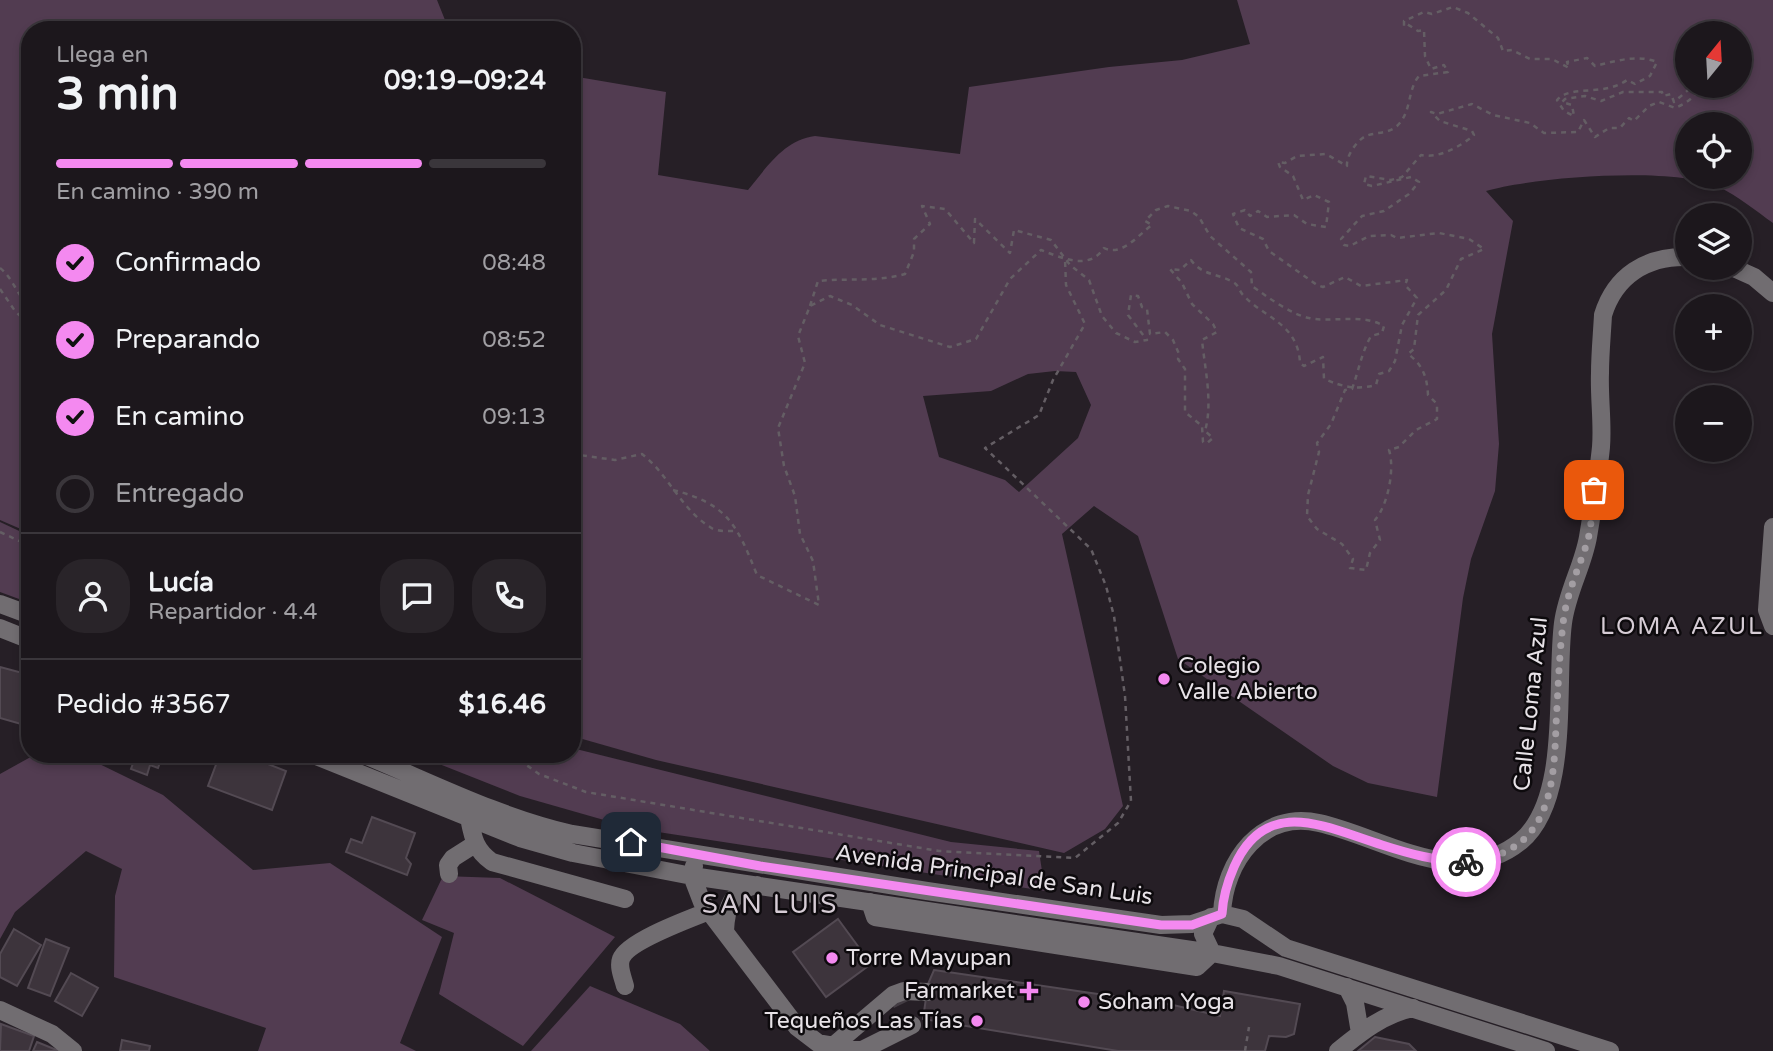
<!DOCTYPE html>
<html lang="es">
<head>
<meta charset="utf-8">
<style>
	body { margin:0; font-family:"Varela Round",sans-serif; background:#292429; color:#f1f3f6; height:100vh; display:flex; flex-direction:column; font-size:26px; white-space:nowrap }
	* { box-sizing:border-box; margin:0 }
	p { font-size:23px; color:#a09fa3 }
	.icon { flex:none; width:38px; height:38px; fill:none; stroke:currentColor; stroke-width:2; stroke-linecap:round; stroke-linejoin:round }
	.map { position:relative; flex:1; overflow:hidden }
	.panel { position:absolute; left:21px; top:21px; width:560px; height:742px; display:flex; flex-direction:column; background:#1c171c; border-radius:28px; box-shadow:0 4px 10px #0003,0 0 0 2px #3a363b }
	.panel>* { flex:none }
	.needle { width:46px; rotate:18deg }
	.tools { position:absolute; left:1675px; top:21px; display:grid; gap:14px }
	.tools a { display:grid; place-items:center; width:77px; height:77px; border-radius:50%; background:#1c171c; box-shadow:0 4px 10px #0003,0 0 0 2px #3a363b; font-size:35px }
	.pin { position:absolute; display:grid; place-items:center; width:60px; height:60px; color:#fff; margin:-30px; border-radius:14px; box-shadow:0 4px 10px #0006 }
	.courier { position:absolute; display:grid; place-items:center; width:70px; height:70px; margin:-35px; border:5px solid #f489f0; border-radius:50%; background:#fff; color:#222; box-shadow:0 2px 9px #0007 }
	.overview em { font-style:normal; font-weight:800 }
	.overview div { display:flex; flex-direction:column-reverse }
	.overview { display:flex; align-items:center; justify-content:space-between; height:119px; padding:0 35px }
	h1 { font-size:46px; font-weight:800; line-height:52px }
	.bar { display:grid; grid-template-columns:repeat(4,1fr); gap:10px 7px; align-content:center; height:84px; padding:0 35px }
	.bar i { height:9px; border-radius:5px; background:#3a363b }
	.bar .on { background:#f489f0 }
	.bar p { grid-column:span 4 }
	.line { display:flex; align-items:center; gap:18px; padding:0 35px; border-top:2px solid #3a363b }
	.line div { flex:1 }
	.round { display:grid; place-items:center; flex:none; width:74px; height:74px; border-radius:28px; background:#292429 }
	ol { padding:0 35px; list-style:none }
	li { display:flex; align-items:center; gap:21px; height:77px }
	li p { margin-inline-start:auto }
	li .icon { padding:7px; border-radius:50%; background:#f489f0; color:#111; stroke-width:4 }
	li:last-child { color:#a09fa3 }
	li i { width:38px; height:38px; border:4px solid #3a363b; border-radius:50% }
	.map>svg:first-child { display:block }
</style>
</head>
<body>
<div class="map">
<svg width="1773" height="1051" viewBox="0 0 1773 1051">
	<rect width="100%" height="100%" fill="#261f26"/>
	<path fill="#523c51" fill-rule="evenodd" d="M0,0H437L449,30H30V533L0,520Z
		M1237,0H1773V223C1756,211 1738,196 1719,187C1676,166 1533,177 1486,191L1513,221L1492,334L1499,444L1495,491L1471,559L1463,598L1437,797L1368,783L1333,766L1178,659L1138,536L1094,506L1062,534L1123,806L1105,829L1064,853L656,760L572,736V76L666,92L658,175L748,190C767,167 784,140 815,136L960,154L969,87L1109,67L1182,60L1250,44ZM1687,33H1740V86H1687ZM1687,124H1740V177H1687ZM1055,371L1076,372L1091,405L1078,438L1019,492L1005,480L939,457L923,396L991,391L1028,374Z
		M0,522L30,536V603L0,592Z
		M572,748L951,842L1039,851L1045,891L632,828L520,796L414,754H572Z
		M36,754H79L163,795L253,870L330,863L442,937L400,1043L416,1051H258L266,1028L114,977L115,896L122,869L86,851L15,912L0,939V774Z
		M443,876L500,878L615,937L523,1046L439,994L454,933L422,920Z
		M590,986L680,1024L710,1051H531Z"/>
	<path fill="#3d343c" stroke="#534a53" stroke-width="2" d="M0,667L30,675L28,726L0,718Z
		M125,754H163L158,768L150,765L147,775L131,769L135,758Z
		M220,754H242L286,771L272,810L208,786Z
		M372,817L415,833L406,858L411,864L407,875L346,852L351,839L362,843Z
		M838,919L871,964L826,997L793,952Z
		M14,929L41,945L17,986L0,977V954Z
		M46,939L69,948L50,996L28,988Z
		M934,970L1173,1005L1220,1016L1224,991L1300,1004L1294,1034L1286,1037L1269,1036L1265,1051H1118L923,1019L928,984Z
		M71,973L98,988L82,1016L55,1001Z
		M1,1024L34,1036L29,1051H0Z
		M1375,1037L1409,1044L1416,1051H1358Z
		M122,1040L150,1046L149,1051H120Z
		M37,1042L59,1051H33Z"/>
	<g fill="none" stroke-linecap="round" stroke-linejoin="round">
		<path stroke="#433c43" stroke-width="18" stroke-dasharray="18 9" stroke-linecap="butt" d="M894,988L905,1010"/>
		<path stroke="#645e64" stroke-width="2.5" stroke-dasharray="5 5" stroke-linecap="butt" d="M0,268C14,279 16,295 30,306
			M0,289L15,311L30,325
			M810,306L818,281C848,278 877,282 905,274L914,252V239L930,224L922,206L945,209L974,243L975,219L1010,253L1014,230L1051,240L1070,265L1089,280L1102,316L1116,333L1135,342L1147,340L1128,315L1131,295L1138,296L1142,307L1147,309L1150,334L1165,332L1173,340L1179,354L1178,359L1185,369V412L1202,426L1203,442L1207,443L1213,438L1205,431C1213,403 1205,370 1202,340L1217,332L1213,324L1192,304L1182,283L1170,269L1180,270L1191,260C1201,275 1219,274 1233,282C1239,285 1239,291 1243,295C1264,318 1298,323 1300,363L1304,366L1323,357L1324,379C1344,387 1355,390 1376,385L1379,374L1389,371L1395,361L1402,325L1417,298L1405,285L1407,280L1361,286L1345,277L1323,287L1317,285L1269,251L1263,239L1239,228L1233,214L1245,210L1250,216L1258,211L1267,217L1294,215L1307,224L1326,227L1329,202L1314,195L1303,200L1293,176L1280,167L1278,162L1285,163L1297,156L1326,154L1347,166C1346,156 1357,140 1366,136C1375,132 1388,134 1397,126C1412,112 1407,90 1419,76L1448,72L1444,65L1431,69L1425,56L1424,30L1418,31L1407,24L1404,26V21L1424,12L1432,14L1453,7L1468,13L1498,38L1503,51L1512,50L1530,59H1552L1569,68L1567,62L1587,58L1595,66C1616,61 1637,54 1657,62L1650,76L1635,84L1627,80C1603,97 1572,84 1557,100L1564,111L1574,116L1572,105L1562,102L1565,99L1585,96L1601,101L1623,92H1662L1663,96L1671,94L1674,102L1693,86
			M572,454L615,460L642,454C668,474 681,509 710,527C716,532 729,531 737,531
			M673,490C728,504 737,525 757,575L819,605L813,561L800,534L795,496L784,466L778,428L805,363L798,336L810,306L830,296L852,305L880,325L918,337L950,347L976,339L1010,279L1041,250C1062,258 1089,271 1104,248C1122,257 1138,235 1152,225L1145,221L1156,210L1168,206L1191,211L1199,217L1210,236L1251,272L1252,286C1266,296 1292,315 1309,318C1333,323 1362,313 1384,326L1382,333L1371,336C1361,354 1359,370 1352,389L1345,390L1331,424L1317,443L1319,452L1308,495L1307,516L1317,529L1342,544L1353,559L1350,568L1366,570L1370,553L1380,540L1375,520C1388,505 1395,469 1389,450L1399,447L1416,430L1437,419V404L1428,395C1427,377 1423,365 1408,354L1414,349L1418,315L1446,290L1461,259L1484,249L1469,239L1439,233L1397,238L1391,235L1369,236L1350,246L1344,245L1341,239L1362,216L1384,211L1409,194L1419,182L1411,177L1372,186L1364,184L1366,176L1391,180L1402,177L1421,155C1439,159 1461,146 1474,135L1472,131L1440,121L1431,112L1437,114L1472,104L1493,115L1530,123L1544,133L1578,132L1584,120L1595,137L1609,128H1620L1629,118L1634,121L1649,106L1659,102L1675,108C1687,103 1695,97 1701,86
			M0,532L30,546
			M511,754L539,774L586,792L939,851L1075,858L1118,823L1131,801L1125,696L1114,616L1106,586L1091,549L985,448L1039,415L1053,380L1085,324L1066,285L1065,259
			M929,1016L930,1008
			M1245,1051L1249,1027"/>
		<path stroke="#716d71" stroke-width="18" d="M1734,268L1754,277L1773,293
			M1773,527L1767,610L1773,626
			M0,604L30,615
			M0,628L30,640
			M311,754L520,838L573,853L692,876L1212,953L1279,966L1546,1051
			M362,754C432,783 498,817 572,834L927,891L1161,925L1192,924L1222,914L1243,919L1286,948L1610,1051
			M469,818C473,838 475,850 492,862L625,899
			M694,866L692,876L702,902L797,1027L818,1043L865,1051
			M449,874L448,865L453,858L475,844
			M870,902L875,917L1197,967L1212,953L1203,934L1211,917
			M1222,914C1224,861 1262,810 1319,823C1383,837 1459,892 1521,841C1571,799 1555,684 1563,623C1567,592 1583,566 1588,537C1593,507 1598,477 1601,447C1603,423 1599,398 1600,373C1600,354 1602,334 1603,315C1615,276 1646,256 1687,257
			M725,931C726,907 732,890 757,885
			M625,986C623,978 618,967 621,959C627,941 692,918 709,911
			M1347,987L1355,1003L1360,1033
			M0,1010L52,1034L73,1051
			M833,1046L893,995L904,991L927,992
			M862,1050L912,1025
			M1338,1051C1361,1032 1384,1014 1413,1008"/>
	</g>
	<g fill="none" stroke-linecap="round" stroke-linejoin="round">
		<path stroke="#a39ea3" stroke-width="7" stroke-dasharray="0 12.6" d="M1466,862C1548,854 1554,792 1556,725C1558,691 1559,657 1563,624C1566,595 1578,570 1587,543C1592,526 1592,507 1594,490"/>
		<path stroke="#f489f0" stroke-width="9" d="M631,842L760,866L1161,925H1192L1222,914C1223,896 1227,883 1234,867C1266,794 1327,828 1382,845C1410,854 1436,861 1466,862"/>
	</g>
	<g fill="#f489f0" stroke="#0d0a0d" stroke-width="2.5">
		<circle cx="1164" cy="679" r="7"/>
		<circle cx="832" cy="958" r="7"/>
		<path d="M1025.5 980.5h7v7h7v7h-7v7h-7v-7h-7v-7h7z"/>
		<circle cx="1084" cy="1002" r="7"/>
		<circle cx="977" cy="1021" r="7"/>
	</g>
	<g text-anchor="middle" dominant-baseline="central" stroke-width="5" stroke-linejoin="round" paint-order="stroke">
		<g font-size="23" fill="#e7e2e7" stroke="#0d0a0d" text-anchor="start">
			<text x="1178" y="666">Colegio<tspan x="1178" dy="26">Valle Abierto</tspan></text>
			<text x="846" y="958">Torre Mayupan</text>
			<text x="1015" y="991" text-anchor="end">Farmarket</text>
			<text x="1098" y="1002">Soham Yoga</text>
			<text x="963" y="1021" text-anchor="end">Tequeños Las Tías</text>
		</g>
		<g font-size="23" fill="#e7e2e7" stroke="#0d0a0d">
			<text transform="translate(1531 704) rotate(-84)">Calle Loma Azul</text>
			<text transform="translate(994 875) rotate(8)">Avenida Principal de San Luis</text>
		</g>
		<g font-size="24" letter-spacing="2" fill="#d6ccd5" stroke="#0d0a0d">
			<text x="1682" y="626">LOMA AZUL</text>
		</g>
		<g font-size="26" letter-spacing="2" fill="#d6ccd5" stroke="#0d0a0d">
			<text x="770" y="904">SAN LUIS</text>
		</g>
	</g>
</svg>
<div class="tools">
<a><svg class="needle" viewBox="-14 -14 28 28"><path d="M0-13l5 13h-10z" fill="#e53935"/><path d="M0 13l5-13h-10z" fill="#a09fa3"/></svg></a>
<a><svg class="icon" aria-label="locate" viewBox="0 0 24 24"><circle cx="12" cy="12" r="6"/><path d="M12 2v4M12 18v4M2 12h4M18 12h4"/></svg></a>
<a><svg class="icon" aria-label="layers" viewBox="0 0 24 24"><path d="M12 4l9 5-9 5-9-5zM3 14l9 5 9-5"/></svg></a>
<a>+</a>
<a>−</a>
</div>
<div class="pin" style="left:1594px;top:490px;background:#ea580c"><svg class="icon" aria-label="bag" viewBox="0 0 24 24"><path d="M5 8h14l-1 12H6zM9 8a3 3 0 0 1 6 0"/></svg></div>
<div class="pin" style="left:631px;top:842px;background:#1f2937"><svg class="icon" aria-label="home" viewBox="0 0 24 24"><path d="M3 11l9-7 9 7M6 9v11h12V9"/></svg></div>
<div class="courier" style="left:1466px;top:862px"><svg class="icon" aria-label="bike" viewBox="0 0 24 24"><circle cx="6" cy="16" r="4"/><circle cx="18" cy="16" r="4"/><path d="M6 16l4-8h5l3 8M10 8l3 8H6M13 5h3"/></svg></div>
<section class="panel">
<div class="overview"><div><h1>3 min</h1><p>Llega en</p></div><em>09:19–09:24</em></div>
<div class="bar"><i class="on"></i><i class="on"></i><i class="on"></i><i></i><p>En camino · 390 m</p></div>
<ol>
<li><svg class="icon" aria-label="check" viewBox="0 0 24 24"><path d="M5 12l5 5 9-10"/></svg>Confirmado<p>08:48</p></li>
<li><svg class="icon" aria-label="check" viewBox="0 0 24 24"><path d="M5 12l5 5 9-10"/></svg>Preparando<p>08:52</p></li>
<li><svg class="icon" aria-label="check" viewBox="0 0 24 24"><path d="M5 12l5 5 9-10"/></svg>En camino<p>09:13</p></li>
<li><i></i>Entregado</li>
</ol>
<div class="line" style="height:126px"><a class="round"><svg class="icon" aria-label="person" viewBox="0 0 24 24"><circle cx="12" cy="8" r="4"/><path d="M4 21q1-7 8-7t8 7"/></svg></a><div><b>Lucía</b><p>Repartidor · 4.4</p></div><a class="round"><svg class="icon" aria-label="chat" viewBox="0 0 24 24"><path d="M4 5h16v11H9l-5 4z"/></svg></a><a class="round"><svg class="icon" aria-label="phone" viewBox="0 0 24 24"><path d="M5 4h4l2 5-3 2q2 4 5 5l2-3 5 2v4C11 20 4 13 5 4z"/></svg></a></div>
<div class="line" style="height:91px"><div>Pedido #3567</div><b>$16.46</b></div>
</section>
</div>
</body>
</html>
